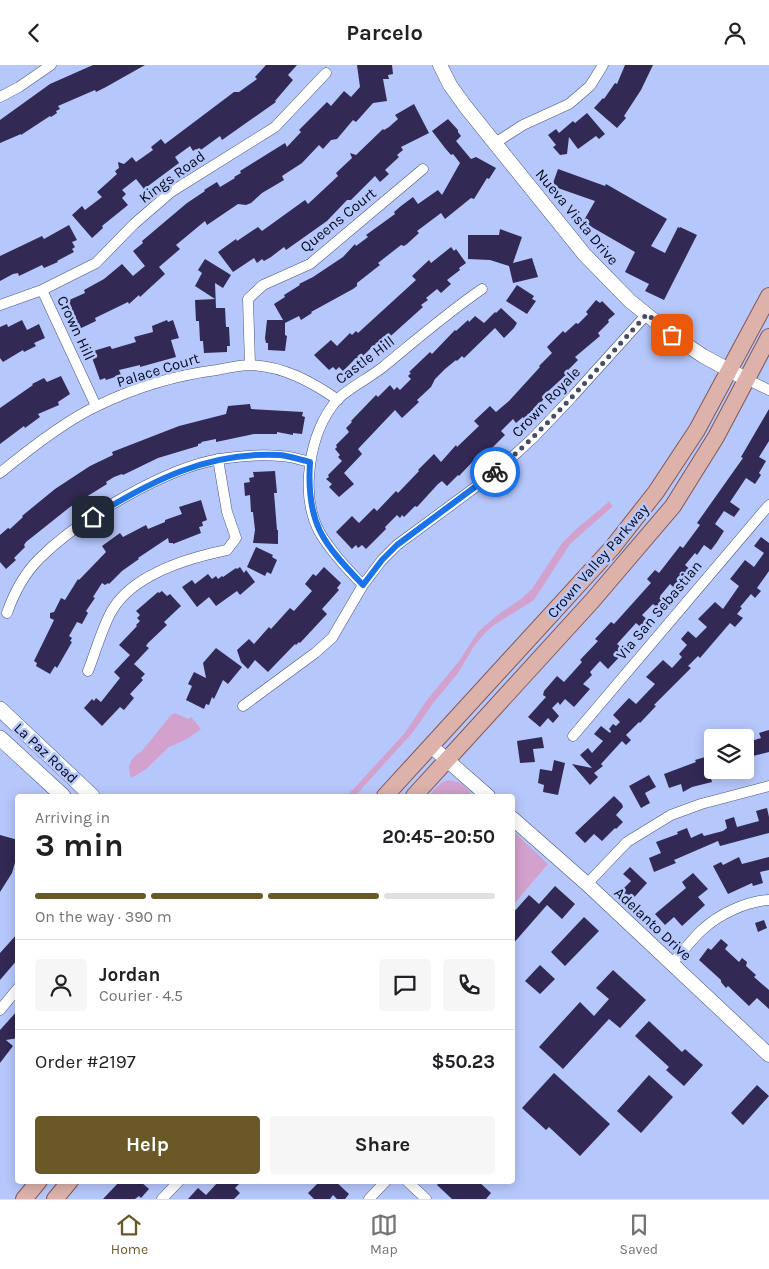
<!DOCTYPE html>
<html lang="en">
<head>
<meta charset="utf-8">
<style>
	body { margin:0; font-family:Karla,sans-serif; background:#f6f6f6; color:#202124; height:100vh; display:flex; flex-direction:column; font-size:19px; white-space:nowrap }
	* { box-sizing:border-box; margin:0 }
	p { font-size:16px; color:#757577 }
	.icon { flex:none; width:28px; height:28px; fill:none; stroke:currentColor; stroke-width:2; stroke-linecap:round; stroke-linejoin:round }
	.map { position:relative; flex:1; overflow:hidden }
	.panel { position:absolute; left:15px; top:729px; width:500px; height:390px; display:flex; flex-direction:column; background:#fff; border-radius:5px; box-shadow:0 2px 12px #0003 }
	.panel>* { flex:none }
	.tools { position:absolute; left:704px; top:664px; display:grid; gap:10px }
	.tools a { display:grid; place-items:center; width:50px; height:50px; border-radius:5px; background:#fff; box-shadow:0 2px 12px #0003; font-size:25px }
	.pin { position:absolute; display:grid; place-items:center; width:42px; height:42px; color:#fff; margin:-21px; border-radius:10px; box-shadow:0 2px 8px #0006 }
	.courier { position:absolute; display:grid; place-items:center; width:50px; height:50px; margin:-25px; border:4px solid #1a73e8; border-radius:50%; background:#fff; color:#222; box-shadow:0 1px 6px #0007 }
	.headline em { font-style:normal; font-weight:700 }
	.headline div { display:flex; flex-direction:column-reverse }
	.headline { display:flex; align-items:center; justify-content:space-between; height:85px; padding:0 20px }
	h1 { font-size:32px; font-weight:700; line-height:38px }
	.bar { display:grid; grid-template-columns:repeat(4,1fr); gap:8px 5px; align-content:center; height:60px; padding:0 20px }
	.bar i { height:6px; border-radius:4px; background:#e0e0e0 }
	.bar .selected { background:#6a5826 }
	.bar p { grid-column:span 4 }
	.line { display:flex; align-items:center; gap:12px; padding:0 20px; border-top:1px solid #e0e0e0 }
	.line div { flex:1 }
	.round { display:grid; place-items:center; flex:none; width:52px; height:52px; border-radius:5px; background:#f6f6f6 }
	.button { display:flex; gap:10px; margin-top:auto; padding:10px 20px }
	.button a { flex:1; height:58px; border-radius:5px; background:#6a5826; color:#fff; font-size:20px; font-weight:700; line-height:58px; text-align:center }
	.button a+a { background:#f6f6f6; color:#202124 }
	header { display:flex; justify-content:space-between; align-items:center; height:65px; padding:0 20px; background:#fff; font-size:22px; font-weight:700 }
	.dock { display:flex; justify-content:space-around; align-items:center; height:70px; border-top:1px solid #e0e0e0; background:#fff; font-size:14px; color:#757577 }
	.dock a { display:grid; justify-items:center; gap:2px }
	.dock .selected { color:#6a5826 }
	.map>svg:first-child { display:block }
</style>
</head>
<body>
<header><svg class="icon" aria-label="back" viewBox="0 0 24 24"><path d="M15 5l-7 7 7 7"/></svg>Parcelo<svg class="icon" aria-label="person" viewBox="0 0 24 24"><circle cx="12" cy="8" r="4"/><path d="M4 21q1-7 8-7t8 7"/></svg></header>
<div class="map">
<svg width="769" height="1134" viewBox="0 0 769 1134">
	<rect width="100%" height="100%" fill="#b6c7fb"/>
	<path fill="#d3a1cd" d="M610,436L611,440L613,441L570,479L534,535L494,560L485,568L474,581L458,608L434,637L413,667L355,731H347L404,669L427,635L459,596L478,567L496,551L521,534L532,524L562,478L575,465Z
		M175,648L188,654L191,652L201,664L187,674L169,682L145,705L131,713C127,699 130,694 142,686L171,650Z
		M448,715L461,718L474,731H428L441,718Z
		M513,766L548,799L513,840Z"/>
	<path fill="#322954" d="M93,0H145L106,22L96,27L95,25L58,41L60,44L56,46L57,48L51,52L50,51L21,70V69L0,78V55L50,19Z
		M266,0H297L288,10L293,15L275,36L276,37L222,75L220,71L198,87L196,84L193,86L190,81L175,92L179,98L144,124L136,114L122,125L126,129L122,133L128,140L102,161L103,163L92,173L72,150L82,141L85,145L102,132L97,127L117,109L115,106L119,103L118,97L124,99L132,92L136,97L153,85L151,82L161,74L165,79L234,27H239L257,14L255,12Z
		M357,0H392L393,9L388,10L389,14H383L387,36L373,38L356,57L353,55L337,74L331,75L323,84L319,80L302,98L282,111L284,115L262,128L251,138L246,140L238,139L207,160L205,156L176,180L180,184L159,202L165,209L140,232L139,230L129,239L128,237L95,253L96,256L75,266L63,240L68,238L67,236L85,228L84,225L104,214L122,199L133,211L145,201L133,186L143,178L142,176L187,138L205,126L204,125L217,117L220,122L235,113L234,112L241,108L240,106L285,78L287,82L301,67L299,65L327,37L331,41L344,26L351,32L360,22Z
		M625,0H653L641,25L624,51L626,53L617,63L594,43L603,33L604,34L615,18L617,19Z
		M414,39L429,68L401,82L403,85L397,90L399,92L385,105L389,109L380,117L375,111L351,135H347L327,156L286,185L284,182L271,192L264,196L262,194L257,198L254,193L233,207L218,187L236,174L237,176L258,162L262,166L305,135L308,139L338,111L336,108L352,93L350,88L356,90L383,64L384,65L389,62L398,54L395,50Z
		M587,48L605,69L599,74L596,71L578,84L569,72L567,89L560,90L553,82L556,80L548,70L556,64L559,68L573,56L575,58Z
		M448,54L458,65V67L461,71L456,76L471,94L476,92L496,103L489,114L487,113L474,134L471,133L445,154L441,148L417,166L419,168L407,179L404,181L401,180L378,198L380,200L357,218V221L353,224L311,247L312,248L301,255L299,251L285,258V270L287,271L285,286L268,285V278H266L265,273L267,255H283L274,239L285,232L284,230L300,220L299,219L313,212L343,192L355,179L356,181L368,172L366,170L395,149L394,147L401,141L413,132L418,139L438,125L442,130L460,98L453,89L451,90L445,83L432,66Z
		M558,104L605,121L606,119L667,154L651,181L665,188L678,162L680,163V162L697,170L664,235L645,226L649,219L625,207L635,187L583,157L595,136L552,121Z
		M69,160L77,175L72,177L75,182L72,184L74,187L57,196L58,197L44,203L42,200L19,211L18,208L13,209L0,216V191L42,171L44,174Z
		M500,164L522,172L513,198L532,193L538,212L513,218L509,201L490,195L468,194V170H499Z
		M451,182L454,186L456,184L466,198L459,203L460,205L447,215L451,219L441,228L437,224L426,233L428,235L421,240L423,242L384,277L383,276L378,281L374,280L358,296L356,293L343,306L339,302L336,305L333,302L329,305L314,290L331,275L337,281L350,268L352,270L356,266L358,268L416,215L412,211L429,195L431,198Z
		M205,194L231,210L223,223L215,218L216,243H225L226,262H229L230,281H227V287L204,288L203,276H200L199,256H196L195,235L215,234L195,221L202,208L198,205Z
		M517,220L534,231L532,234L536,236L527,249L506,236Z
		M596,235L600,238L602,236L615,249L608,255L609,257L598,268L600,271L575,292L578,295L565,308L567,309L545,329L546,330L543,333L544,334L524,354L523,352L516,358L513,354L501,366L505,370L485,390L484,389L481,392L479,390L459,411L458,410L447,421L442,416L438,419L417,442L415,441L404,452L402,450L400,453L397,450L385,462L386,464L366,484L362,480L358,483L356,480L352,484L336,467L352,451L359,458L374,443L377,446L396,426L398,428L419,406L418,405L434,389L441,397L456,380L457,382L479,361L474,356L490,341L496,347L509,336L540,302L539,301L552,288L547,282L563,266L565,268L576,258L578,259L588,249L586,247Z
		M501,243L517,258L514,263L504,273L495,263L464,293L462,291L457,296L456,295L445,304L435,314L431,322L417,335L419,337L402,353L395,345L358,384L362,389L344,408L354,419L339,432L329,422L332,419L326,414L329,412L328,410L342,396L338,392L340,390L335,384L337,382L336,380L349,367L346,363L352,357L351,356L376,330L378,332L390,320L394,325L397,322L400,325L411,314L408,311L411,308L409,307L430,287L432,289L455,265L456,266L468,255L469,257L475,251L484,258L495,247L496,248Z
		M22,255L27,265L39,259L45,273L34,278L36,281L24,287L23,285L3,297L0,293V262L7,259L8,262Z
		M167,255L168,257L173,255L179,273L171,275L176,292L140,302V300L119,305L121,310L106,315L105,313L100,315L90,287L110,281L112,284L136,277L134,272L153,267L152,261Z
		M61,311L70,329L58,337L59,340L38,349L40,352L25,363L24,361L0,379V343L33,320L32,319L44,313L47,317Z
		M250,339L251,344L303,347L302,351L305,352L302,369L293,368V370L277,367V369H254L216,377V374L201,377L202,378L198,379V381L158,393L123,410L122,409L114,412L106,417L107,419L70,442L26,477L24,480L25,482L14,493L16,495L6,504L0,497V470L8,463L10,464L23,452L22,451L55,424L90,401L113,390L112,387L179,361L226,349L228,341Z
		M769,344V376L759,392L766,396L759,408L761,410L755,419L746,413L730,437L740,444L734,452L724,446L715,459L724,466L717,477L711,485L704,480L697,490L695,488L685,500L693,507L678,526L670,519L660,531L668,538L661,546L653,539L642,550L651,558L644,565L636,558L617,579L625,586L608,604L600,596L590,607L592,610L583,619L590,624L574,642L565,634L560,640L558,637L552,643L559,651L553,658L548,653L540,662L528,652L546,632L543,630L544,626L557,611L564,617L582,597L580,595L598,576L595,574L611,557L614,559L650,519L651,518L647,514L655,505L659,508L680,481L683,483L700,460L697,458L743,393L741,392Z
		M275,406L277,428H274L277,465H278V479L253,478L255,465L253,447H251L250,430L245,431L244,418L250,417L249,413L254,412L253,407Z
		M201,435L207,455L202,457L203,461L199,462L201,468L173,479V478H169L168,473L138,493L139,494L122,506L109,519L108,518L105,520L102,518L93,532L95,533L86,546L88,548L82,559L77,557L69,571L72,573L70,576L72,577L57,603L55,601L50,609L36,601L37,598L34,596L54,555L50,553V548L54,547L61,533L65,535L78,514L79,515L106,487L102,481L120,468L123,472L146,460L148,464L165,457V455L182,449L179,442Z
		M761,472L769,478V506L757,523L761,526L755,533L751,529L740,542L742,543L737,549L743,553L735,562L730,558L700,593L698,591L688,601L691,603L654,640L656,641L640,658L639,657L626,670L631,675L626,680L622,676L601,699L603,701L594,708L598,712L590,720L572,699L592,703L580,690L588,683L592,688L603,676L594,669L601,661L610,668L611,666L609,664L613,659L616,661L620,657L613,650L629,633L636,639L637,638L655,619L646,612L663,595L672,603L682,592L679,589L687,580L681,574L688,566L696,573L707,562L698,554L715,537L723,544L739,521L730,514L745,495L754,502L764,488L754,481Z
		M256,482L273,490L272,492L277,495L271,509L267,507L265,511L247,502Z
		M240,502L244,508L246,505L255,517L240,530L237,526L216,541L209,532L197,542L182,522L192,515L195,519L208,509L212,514L216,511L218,514L222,511L223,512L236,503L237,504Z
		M324,502L341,518L337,523L339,525L322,544L327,549L300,578L299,577L296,580L295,579L268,607L255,595L248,604L241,597L237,585L249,574L254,579L269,562L271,564L290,543L294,546L312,526L305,519L313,509L316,511Z
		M162,526L167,531L170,529L181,541L164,557L167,560L148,578L146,581L149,583L134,599L145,609L141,613L143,615L130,629L134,633L124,645L120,642L102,661L84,643L92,634L94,636L96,633L101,637L120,613L114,607L130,590L119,580L137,561L136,560L140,556L137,553L140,550L136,546L158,527L159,528Z
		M216,583L242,602L228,619L223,615L214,634L212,632L209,640L206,639L204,644L186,635L192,621L188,619L194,607L206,613L203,598Z
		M769,665V687L753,691L754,695L745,698V678L761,673L759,668Z
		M542,672L544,683L533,684L535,697L520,698L517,676Z
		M712,690V705L709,706L712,717L692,722L683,727L681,719L669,723L664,709L696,697L695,695Z
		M554,695L565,698L558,730L543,727L544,720L538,718L540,704L552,706Z
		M649,710L656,722L645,728L650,738L641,743L629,721Z
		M614,731L622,739L623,742L616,750L623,757L616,764L615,763L602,776L594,769L585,778L575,768Z
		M767,743L769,752V768L720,781L718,776L674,795L676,798L654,807L649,793L661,788L656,777L678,769L677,767L687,763L691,773L702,768L704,771L723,766L727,763L725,755L734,752L737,762L759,756L756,746Z
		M0,770L18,775V787L12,808L0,827Z
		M739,792L742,799L769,792V805L760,807L763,818L753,821L752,818L728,829L713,801L721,797L723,800Z
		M630,802L647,818L629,838L619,828L631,816L623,809Z
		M693,808L708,824L698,832L705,840L682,861L674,852L665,860L655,849L686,823L682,817Z
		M555,821L575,839L562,854L547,840L512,880V849L529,830L539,839Z
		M584,852L599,866L565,901L551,887Z
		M764,855L767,863L758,867L755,858Z
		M18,868V894L0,915V888Z
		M721,874L728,880L725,884L739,897L742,893L747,897L746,901L756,910L754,912L769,925V944L757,933L749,941L728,921L726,923L721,917V915L699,895L708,883L711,885Z
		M540,900L555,914L540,929L525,916Z
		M613,905L646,935L620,963L609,954L563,1004L539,982L580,937L594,951L609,934L596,923Z
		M18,945V973L6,975L13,981L0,998V965Z
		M649,956L682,987L685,984L703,1000L684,1021L666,1005L669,1002L635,971Z
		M554,1008L610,1059L580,1091L549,1062L546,1065L522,1043Z
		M649,1010L673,1032L641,1068L617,1046Z
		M757,1020L769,1031L743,1060L731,1048Z
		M120,1116H140L149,1124L141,1133L139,1131L135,1134H103Z
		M219,1116H242L235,1123L240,1128L234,1134H188L198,1123L206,1130Z
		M320,1116H335L349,1129L345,1134H337L333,1130L330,1134H314L308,1128Z
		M441,1116H478L491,1128L486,1134H452L437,1120Z"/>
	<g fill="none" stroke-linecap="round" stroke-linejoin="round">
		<defs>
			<path id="minor" d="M0,32L19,22L51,0
				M495,78L523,60L569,39L590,21L603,0
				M42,225L96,341
				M0,240L42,225L96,198L134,159L171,127L275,62L326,8
				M250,300L248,234L263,220L310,199L423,104
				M746,314L769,325
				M0,408C28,385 65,356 97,341C134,323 176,310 217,305C227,303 240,300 251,300C283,301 312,317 338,335
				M363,520C347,504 332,488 320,468C299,430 309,367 337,335C347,324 371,312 383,302C416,275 447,248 482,224
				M7,548C14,528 24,509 39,494C79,454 165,403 220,394C240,391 261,389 281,391C290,391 301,395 310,397
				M88,606C95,588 101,567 110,549C130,510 188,493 227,485L236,473L227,447L218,394
				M243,641L315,588L332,573L363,520L382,495L397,480L496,407L534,372L572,332L647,249
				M573,671L769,440
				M587,819L627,777L671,750L701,739L769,721
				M671,899C682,888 691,875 702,865C719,849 747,836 769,835
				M0,945L18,923
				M407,1116L426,1134
				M162,1134L179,1116
				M369,1134L386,1116"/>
			<path id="tertiary" d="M440,0L450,20L465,41L584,189L630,236L672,270L703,291L746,314
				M431,681L488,731
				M512,753L587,819L769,990"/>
			<path id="secondary" d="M0,644L92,731
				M0,673L63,731"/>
			<path id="primary" d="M385,731L612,483L656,427L697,365L769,231
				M414,731L592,536L673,441L716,372L769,272
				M24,1134L39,1116
				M55,1134L70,1116"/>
		</defs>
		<use href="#minor" stroke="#475582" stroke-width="11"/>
		<use href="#tertiary" stroke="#475582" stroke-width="15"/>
		<use href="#secondary" stroke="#475582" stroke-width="16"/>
		<use href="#primary" stroke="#825654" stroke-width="18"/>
		<use href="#minor" stroke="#fff" stroke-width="10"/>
		<use href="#tertiary" stroke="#fff" stroke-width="14"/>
		<use href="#secondary" stroke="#fff" stroke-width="15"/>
		<use href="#primary" stroke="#dcb2ab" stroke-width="16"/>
	</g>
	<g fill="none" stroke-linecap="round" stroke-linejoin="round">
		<path stroke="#444c69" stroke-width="5" stroke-dasharray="0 9" d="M495,407C551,359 598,303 647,249L672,270"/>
		<path stroke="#1a73e8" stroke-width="6" d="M93,452C151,416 209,386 280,390C290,391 301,395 310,397C306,459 323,478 363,520L382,495L397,480L495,407"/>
	</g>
	<g text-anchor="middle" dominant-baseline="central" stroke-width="5" stroke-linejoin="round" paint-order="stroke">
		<g font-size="15" fill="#060a1b" stroke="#b6c7fb">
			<text transform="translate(172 112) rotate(-36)">Kings Road</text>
			<text transform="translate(577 152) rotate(50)">Nueva Vista Drive</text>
			<text transform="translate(338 155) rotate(-39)">Queens Court</text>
			<text transform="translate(76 263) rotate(65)">Crown Hill</text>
			<text transform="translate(365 295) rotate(-37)">Castle Hill</text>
			<text transform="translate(158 305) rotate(-17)">Palace Court</text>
			<text transform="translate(546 337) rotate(-46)">Crown Royale</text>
			<text transform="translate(598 496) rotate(-49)">Crown Valley Parkway</text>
			<text transform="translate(659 545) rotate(-50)">Via San Sebastian</text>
			<text transform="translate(46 688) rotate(43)">La Paz Road</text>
			<text transform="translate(653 859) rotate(43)">Adelanto Drive</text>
		</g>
	</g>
</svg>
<div class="tools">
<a><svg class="icon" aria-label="layers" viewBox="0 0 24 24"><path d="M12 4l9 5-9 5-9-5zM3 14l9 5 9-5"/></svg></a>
</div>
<div class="pin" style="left:672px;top:270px;background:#ea580c"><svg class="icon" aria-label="bag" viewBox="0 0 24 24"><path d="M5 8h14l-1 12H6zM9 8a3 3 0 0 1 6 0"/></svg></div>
<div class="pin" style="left:93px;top:452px;background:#1f2937"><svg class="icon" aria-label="home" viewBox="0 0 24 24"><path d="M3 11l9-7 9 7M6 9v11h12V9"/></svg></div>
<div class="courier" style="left:495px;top:407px"><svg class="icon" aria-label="bike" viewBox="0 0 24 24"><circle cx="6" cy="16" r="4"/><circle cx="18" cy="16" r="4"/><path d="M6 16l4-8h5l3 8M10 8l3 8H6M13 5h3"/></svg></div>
<section class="panel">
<div class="headline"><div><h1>3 min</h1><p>Arriving in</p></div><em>20:45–20:50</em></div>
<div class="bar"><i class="selected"></i><i class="selected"></i><i class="selected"></i><i></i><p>On the way · 390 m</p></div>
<div class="line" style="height:90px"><a class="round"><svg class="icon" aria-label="person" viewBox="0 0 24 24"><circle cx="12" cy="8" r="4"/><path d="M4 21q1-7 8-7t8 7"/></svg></a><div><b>Jordan</b><p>Courier · 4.5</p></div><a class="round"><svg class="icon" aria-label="chat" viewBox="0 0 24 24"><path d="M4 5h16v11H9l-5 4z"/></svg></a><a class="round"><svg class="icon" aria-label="phone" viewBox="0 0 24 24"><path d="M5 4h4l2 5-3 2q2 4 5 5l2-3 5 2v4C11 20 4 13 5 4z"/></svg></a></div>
<div class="line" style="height:65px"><div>Order #2197</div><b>$50.23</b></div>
<div class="button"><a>Help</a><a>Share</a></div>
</section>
</div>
<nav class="dock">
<a class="selected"><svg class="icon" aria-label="home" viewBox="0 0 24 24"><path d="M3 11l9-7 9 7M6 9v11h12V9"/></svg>Home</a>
<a><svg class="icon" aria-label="map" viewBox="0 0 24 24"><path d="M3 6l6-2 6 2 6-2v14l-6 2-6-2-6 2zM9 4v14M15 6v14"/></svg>Map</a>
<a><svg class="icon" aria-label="saved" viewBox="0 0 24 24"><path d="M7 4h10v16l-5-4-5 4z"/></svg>Saved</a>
</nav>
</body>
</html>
